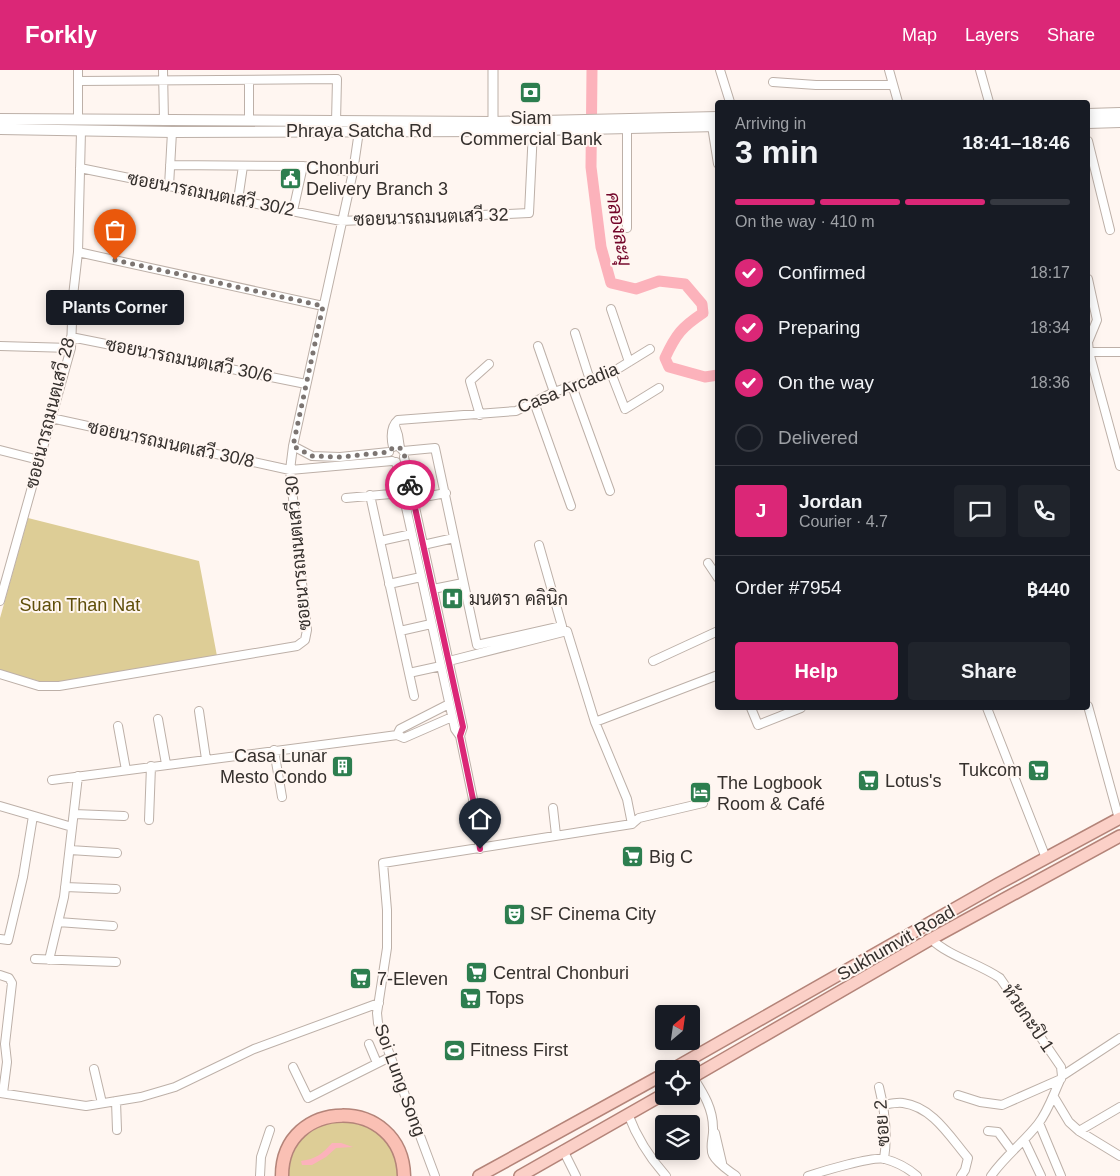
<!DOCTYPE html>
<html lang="en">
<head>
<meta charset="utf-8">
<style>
	body { margin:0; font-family:Helvetica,Sarabun,sans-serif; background:#20242c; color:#f1f3f6; height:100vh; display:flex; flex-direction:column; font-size:19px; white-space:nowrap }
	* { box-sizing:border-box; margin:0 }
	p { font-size:16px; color:#9ea1a6 }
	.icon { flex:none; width:28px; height:28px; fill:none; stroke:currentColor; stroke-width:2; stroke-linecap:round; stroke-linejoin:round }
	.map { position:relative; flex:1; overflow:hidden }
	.side { position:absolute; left:715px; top:30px; width:375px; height:610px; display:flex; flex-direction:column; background:#171b24; border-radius:5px; box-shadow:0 2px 12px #0003 }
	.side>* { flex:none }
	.needle { width:32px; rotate:29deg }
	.controls { position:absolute; left:655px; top:935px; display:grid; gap:10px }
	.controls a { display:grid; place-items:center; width:45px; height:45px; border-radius:5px; background:#171b24; box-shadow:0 2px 12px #0003; font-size:25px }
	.pin { position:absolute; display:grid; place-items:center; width:42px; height:42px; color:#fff; margin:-51px -21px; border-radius:50% 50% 50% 0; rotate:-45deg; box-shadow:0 0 5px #0007 }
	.pin .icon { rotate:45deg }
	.courier { position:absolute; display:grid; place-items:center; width:50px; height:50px; margin:-25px; border:4px solid #db2777; border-radius:50%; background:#fff; color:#222; box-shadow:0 1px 6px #0007 }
	.bubble { position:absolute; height:35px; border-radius:5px; background:#171b24; box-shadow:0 2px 12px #0003; font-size:16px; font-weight:800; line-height:35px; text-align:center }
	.headline em { font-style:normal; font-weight:800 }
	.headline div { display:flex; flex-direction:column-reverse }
	.headline { display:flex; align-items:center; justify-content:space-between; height:85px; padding:0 20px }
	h1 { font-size:32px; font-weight:800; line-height:38px }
	.bar { display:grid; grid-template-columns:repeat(4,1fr); gap:8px 5px; align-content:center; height:60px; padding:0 20px }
	.bar i { height:6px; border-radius:4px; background:#363941 }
	.bar .on { background:#db2777 }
	.bar p { grid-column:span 4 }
	.line { display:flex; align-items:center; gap:12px; padding:0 20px; border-top:1px solid #363941 }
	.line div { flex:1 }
	.round { display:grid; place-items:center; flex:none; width:52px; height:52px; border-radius:5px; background:#20242c }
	ol { padding:0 20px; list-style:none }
	li { display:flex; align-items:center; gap:15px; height:55px }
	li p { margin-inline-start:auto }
	li .icon { padding:5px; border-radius:50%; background:#db2777; color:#fff; stroke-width:4 }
	li:last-child { color:#9ea1a6 }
	li i { width:28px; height:28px; border:2px solid #363941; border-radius:50% }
	.button { display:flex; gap:10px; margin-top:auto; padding:10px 20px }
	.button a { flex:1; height:58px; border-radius:5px; background:#db2777; color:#fff; font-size:20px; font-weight:800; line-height:58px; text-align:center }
	.button a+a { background:#20242c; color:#f1f3f6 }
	header { display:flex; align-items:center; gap:30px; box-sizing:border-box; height:70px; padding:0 25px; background:#db2777; color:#fff }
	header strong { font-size:24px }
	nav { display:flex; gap:28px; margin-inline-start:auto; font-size:18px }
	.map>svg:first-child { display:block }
</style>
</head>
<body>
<header>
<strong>Forkly</strong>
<nav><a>Map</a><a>Layers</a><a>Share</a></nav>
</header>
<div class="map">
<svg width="1120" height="1106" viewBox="0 0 1120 1106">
	<rect width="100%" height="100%" fill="#fff6f1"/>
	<path fill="#ddcd96" d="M28,448L199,491L217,586L61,612H42L0,600V548Z
		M332,1051L357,1052L377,1062L390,1076L396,1090L398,1106H287C294,1073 301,1064 332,1051Z"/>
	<path fill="#fcb2bb" d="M332,1073H341L353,1077L336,1078L326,1087L312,1095H302L301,1091C316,1089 322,1084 332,1073Z"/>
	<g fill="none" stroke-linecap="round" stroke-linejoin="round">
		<path stroke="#fcb2bb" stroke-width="11" d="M592,0L591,97L601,177L611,213L636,219L659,211L685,214L702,234L703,243C682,257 676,264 665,288L669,297L705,307L718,305"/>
		<defs>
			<path id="minor" d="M163,0L164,51
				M720,0L730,32
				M889,0L898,32
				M980,0L989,32
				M249,10V51
				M78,11L337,9L336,52
				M773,12L816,15H893
				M78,50V0
				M712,56L718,94
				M627,58V158
				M1088,71L1110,160
				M170,95L303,96L353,102
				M80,98L341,151L529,143L533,60
				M169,116L172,62
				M238,130L243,96
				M293,141L303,96
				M78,182L323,236
				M1088,209L1097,250L1088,272L1089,282L1120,396
				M611,239L629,292
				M575,263L590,310
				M71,267L306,314
				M0,276L71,278
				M538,276L554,322
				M1088,282H1120
				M611,303L625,339L659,318
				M572,316L610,421
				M534,332L571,436
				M480,345L470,311L489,294
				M51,348L290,400L392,391
				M395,356L398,365L400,378
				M293,376L312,386L340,387L389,382
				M393,377C391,368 390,357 398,350L516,341L554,322L611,303L650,279
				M0,380L39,390
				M403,381L435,378L477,575L562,556L539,475
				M404,387L463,657L460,666
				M396,392L455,659L460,666L474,734L480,779
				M370,425L414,626
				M346,428L402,423
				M413,429L446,423
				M380,471L412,464
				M423,475L454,468
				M708,493L718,508
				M389,514L421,507
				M433,519L463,513
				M0,531L71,278L73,226L78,182L81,61
				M400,561L431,554
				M449,591L567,561L595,652L627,729L632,754
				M653,591L718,561
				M409,603L441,596
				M0,604L39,616H59L297,576L305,570L307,560L290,400L293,376L353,102L359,61
				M1088,636L1119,749
				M751,638L758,655L801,638
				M987,638L1046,788
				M199,641L206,689
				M158,649L166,694
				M595,652L718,605
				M118,656L126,700
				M397,665L400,659L449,634
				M274,680L282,727
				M52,710L375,668L397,665L404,668L452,647
				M0,736L72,757
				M553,738L556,765
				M74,744L124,746
				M149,750L151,696
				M70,780L117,783
				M65,817L116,819
				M58,852L113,856
				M0,869L8,870L23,807L33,746
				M931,869C950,887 978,893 1000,908L1061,997L1062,1006
				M35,889L116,892
				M49,890L64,827L78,706
				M0,905L9,908L12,913L5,974L7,992L3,1023
				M369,974L377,993
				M293,997L308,1028L390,987
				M94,999L102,1033
				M1062,1006L1120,968
				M693,1007C703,1023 713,1038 713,1058C714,1066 709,1077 713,1085C717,1093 729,1101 736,1106
				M879,1017C885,1041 888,1064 884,1089
				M0,1023L86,1036L141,1027L175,1017L254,979L379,933
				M958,1025L980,1032L1002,1035L1061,1009
				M1054,1027L1069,1052L1079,1061L1120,1086
				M116,1031L117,1060
				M883,1035C889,1034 897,1032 903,1033C933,1037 950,1067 968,1088L965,1100L961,1106
				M628,1044C637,1068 649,1087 666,1106
				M1039,1053L1061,1106
				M988,1061L998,1062L1012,1081
				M1079,1061L1120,1037
				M715,1063L722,1093
				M1024,1070L1041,1106
				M563,1080L576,1106
				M260,1106L261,1087L270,1060
				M435,1106L378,953L377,943L387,878V840L383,793L632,754L639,748L703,733
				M808,1106C823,1101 873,1086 885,1089C896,1092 909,1099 917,1106
				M991,1106C1004,1087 1023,1073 1038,1054C1049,1040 1054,1022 1062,1006"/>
			<path id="tertiary" d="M493,52V0"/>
			<path id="secondary" d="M1088,44L1120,43
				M0,49L493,52L718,47
				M1088,53L1120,52
				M0,59L172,62L495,61L718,56"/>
			<path id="primary" d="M673,999L998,814L1120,748
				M691,1008L931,869L1120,766
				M479,1106L664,1004
				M520,1106L664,1024"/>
			<path id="trunk" d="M282,1106C282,1026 402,1025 404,1106"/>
		</defs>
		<use href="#minor" stroke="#bdb0a8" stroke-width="10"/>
		<use href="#tertiary" stroke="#bdb0a8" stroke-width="11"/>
		<use href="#secondary" stroke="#bdb0a8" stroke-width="12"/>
		<use href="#primary" stroke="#b48479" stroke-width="14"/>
		<use href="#trunk" stroke="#b48479" stroke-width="15"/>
		<use href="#minor" stroke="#fff" stroke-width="8"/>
		<use href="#tertiary" stroke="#fff" stroke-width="9"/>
		<use href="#secondary" stroke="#fff" stroke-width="10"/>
		<use href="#primary" stroke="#fbd0c7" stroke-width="11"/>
		<use href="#trunk" stroke="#fac0b4" stroke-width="12"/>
	</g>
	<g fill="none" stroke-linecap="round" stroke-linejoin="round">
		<path stroke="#7c7572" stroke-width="5" stroke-dasharray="0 9" d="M115,190L323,236L293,376L312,386L340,387L389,382C393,375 401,376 404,383L410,415"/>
		<path stroke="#db2777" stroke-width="6" d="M410,415L463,657L460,666L475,739L480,779"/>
	</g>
	<defs>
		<symbol id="bank-square" viewBox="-11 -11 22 22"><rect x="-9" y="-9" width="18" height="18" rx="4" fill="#2d7e4f" stroke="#fff6f1"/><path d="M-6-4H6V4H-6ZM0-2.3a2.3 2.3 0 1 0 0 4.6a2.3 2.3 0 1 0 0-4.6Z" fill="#fff"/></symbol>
		<symbol id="civic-square" viewBox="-11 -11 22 22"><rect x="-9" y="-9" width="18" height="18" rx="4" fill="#2d7e4f" stroke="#fff6f1"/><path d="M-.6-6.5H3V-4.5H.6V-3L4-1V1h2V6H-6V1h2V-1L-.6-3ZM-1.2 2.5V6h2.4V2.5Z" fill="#fff"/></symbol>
		<symbol id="hospital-square" viewBox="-11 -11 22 22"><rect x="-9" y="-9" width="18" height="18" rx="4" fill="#2d7e4f" stroke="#fff6f1"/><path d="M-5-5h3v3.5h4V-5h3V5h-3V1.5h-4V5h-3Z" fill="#fff"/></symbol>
		<symbol id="building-square" viewBox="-11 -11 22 22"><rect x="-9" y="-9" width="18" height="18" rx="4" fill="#2d7e4f" stroke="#fff6f1"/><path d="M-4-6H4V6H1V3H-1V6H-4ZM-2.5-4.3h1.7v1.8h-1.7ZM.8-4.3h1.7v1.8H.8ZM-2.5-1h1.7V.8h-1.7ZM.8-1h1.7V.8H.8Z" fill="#fff"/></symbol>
		<symbol id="supermarket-square" viewBox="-11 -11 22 22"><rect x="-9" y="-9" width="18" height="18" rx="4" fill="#2d7e4f" stroke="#fff6f1"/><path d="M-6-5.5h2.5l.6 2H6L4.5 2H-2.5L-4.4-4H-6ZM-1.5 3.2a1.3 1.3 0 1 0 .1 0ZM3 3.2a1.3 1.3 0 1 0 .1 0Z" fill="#fff"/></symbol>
		<symbol id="hotel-square" viewBox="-11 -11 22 22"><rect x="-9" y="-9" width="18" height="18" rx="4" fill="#2d7e4f" stroke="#fff6f1"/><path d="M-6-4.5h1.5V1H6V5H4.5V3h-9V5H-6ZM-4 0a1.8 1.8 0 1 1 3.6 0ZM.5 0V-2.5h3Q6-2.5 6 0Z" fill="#fff"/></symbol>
		<symbol id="theatre-square" viewBox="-11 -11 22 22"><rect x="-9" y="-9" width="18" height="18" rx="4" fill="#2d7e4f" stroke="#fff6f1"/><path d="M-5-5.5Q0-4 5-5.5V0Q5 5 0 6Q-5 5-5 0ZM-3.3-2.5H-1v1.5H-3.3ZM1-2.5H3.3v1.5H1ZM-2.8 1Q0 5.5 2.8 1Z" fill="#fff"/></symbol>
		<symbol id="stadium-square" viewBox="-11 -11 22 22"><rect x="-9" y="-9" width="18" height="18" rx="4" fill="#2d7e4f" stroke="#fff6f1"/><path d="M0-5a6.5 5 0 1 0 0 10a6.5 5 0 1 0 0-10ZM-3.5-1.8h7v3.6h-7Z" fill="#fff"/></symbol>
	</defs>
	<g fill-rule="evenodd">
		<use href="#bank-square" x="518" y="10" width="25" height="25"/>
		<use href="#civic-square" x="278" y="96" width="25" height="25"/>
		<use href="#hospital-square" x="440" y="516" width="25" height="25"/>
		<use href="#building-square" x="330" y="684" width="25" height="25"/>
		<use href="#supermarket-square" x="1026" y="688" width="25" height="25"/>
		<use href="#supermarket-square" x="856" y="698" width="25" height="25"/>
		<use href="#hotel-square" x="688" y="710" width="25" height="25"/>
		<use href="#supermarket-square" x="620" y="774" width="25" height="25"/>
		<use href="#theatre-square" x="502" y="832" width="25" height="25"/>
		<use href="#supermarket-square" x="464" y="890" width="25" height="25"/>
		<use href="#supermarket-square" x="348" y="896" width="25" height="25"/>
		<use href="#supermarket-square" x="458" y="916" width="25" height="25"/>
		<use href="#stadium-square" x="442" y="968" width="25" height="25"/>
	</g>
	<g text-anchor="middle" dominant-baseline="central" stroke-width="4" stroke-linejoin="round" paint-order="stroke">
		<g font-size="18" fill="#35302d" stroke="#fff6f1" text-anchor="start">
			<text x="531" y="48" text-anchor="middle">Siam<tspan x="531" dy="21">Commercial Bank</tspan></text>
			<text x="306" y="98">Chonburi<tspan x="306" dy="21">Delivery Branch 3</tspan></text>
			<text x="469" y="529">มนตรา คลินิก</text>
			<text x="327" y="686" text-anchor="end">Casa Lunar<tspan x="327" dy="21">Mesto Condo</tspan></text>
			<text x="1022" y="700" text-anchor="end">Tukcom</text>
			<text x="885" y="711">Lotus's</text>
			<text x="717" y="713">The Logbook<tspan x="717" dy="21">Room &amp; Café</tspan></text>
			<text x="649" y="787">Big C</text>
			<text x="530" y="844">SF Cinema City</text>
			<text x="493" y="903">Central Chonburi</text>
			<text x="377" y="909">7-Eleven</text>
			<text x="486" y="928">Tops</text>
			<text x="470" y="980">Fitness First</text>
		</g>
		<g font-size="18" fill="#35302d" stroke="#fff6f1">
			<text x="359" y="61">Phraya Satcha Rd</text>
			<text transform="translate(211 124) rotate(11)">ซอยนารถมนตเสวี 30/2</text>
			<text transform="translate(431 147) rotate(-2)">ซอยนารถมนตเสวี 32</text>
			<text transform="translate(189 290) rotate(11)">ซอยนารถมนตเสวี 30/6</text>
			<text transform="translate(568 318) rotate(-22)">Casa Arcadia</text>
			<text transform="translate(50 343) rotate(-76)">ซอยนารถมนตเสวี 28</text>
			<text transform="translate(171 374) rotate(12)">ซอยนารถมนตเสวี 30/8</text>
			<text transform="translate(298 483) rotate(-95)">ซอยนารถมนตเสวี 30</text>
			<text transform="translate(896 873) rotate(-30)">Sukhumvit Road</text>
			<text transform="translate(1028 948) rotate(56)">ห้วยกะปิ 1</text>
			<text transform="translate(400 1010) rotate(70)">Soi Lung Song</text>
			<text transform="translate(882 1053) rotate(-94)">ซอย 2</text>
		</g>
		<g font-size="18" fill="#5f4e0a" stroke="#fff6f1">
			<text x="80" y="535">Suan Than Nat</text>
		</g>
		<g font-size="19" font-style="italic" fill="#730529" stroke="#fff6f1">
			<text transform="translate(619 159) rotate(80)">คลองละมุ</text>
		</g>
	</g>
</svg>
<div class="controls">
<a><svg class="needle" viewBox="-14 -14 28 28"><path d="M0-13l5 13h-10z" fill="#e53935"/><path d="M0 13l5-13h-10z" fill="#9ea1a6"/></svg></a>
<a><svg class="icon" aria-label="locate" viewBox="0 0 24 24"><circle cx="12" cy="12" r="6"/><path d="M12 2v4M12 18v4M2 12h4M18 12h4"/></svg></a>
<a><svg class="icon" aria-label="layers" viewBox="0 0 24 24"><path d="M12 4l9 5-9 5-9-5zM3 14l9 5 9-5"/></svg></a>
</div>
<div class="pin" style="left:115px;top:190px;background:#ea580c"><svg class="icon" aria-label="bag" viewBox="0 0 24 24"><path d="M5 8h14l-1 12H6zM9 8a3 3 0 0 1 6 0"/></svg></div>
<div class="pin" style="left:480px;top:779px;background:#1f2937"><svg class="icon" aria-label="home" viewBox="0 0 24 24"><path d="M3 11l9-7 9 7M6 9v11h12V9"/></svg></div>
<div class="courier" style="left:410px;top:415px"><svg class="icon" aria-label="bike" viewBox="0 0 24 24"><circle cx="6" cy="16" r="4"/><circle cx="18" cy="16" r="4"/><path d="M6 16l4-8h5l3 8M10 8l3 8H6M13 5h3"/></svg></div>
<div class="bubble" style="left:46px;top:220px;width:138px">Plants Corner</div>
<section class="side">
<div class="headline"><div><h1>3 min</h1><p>Arriving in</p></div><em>18:41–18:46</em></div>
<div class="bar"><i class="on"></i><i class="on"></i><i class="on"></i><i></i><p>On the way · 410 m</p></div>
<ol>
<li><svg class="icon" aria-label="check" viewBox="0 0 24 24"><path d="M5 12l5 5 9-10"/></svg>Confirmed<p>18:17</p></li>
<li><svg class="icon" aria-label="check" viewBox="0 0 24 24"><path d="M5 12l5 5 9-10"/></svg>Preparing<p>18:34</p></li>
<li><svg class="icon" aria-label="check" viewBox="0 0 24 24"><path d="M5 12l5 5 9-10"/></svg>On the way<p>18:36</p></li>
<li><i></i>Delivered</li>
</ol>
<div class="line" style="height:90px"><b class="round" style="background:#db2777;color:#fff">J</b><div><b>Jordan</b><p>Courier · 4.7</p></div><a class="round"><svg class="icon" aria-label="chat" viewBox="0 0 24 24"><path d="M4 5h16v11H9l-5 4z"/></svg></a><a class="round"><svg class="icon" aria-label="phone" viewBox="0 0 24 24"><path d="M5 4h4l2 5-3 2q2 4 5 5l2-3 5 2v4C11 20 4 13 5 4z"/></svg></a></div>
<div class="line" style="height:65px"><div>Order #7954</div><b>฿440</b></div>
<div class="button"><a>Help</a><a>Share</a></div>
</section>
</div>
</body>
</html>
